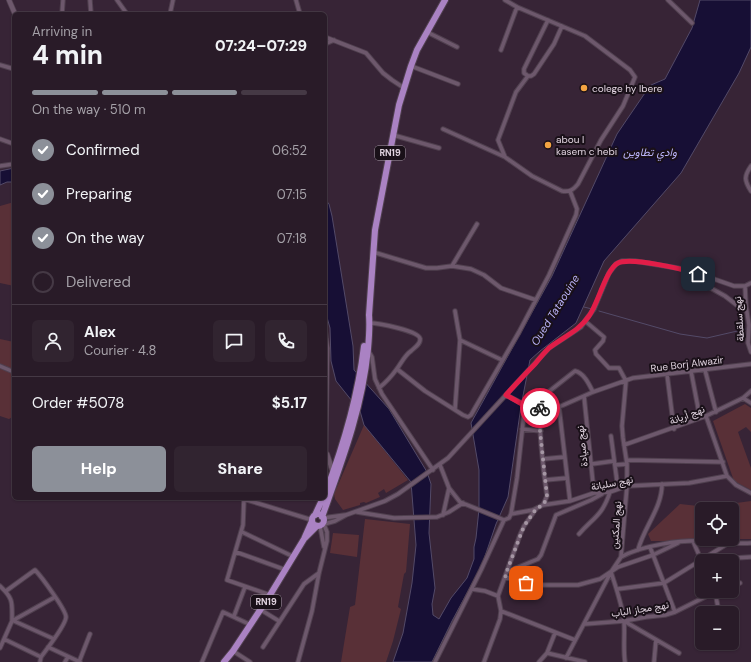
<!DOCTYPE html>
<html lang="en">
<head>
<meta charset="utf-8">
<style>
	body { margin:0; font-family:"DM Sans",Vazirmatn,sans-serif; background:#312430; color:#f1f3f6; height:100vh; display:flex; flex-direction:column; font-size:15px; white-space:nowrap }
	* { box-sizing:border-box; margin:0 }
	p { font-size:13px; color:#a5a1a8 }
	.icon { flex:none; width:22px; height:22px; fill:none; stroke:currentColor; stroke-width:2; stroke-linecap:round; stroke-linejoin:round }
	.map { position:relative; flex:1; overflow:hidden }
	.details { position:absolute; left:12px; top:12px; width:315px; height:488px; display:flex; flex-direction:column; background:#291b28; border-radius:6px; box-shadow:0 1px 3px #0004,0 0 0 1px #453945 }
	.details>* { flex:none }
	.fabs { position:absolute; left:695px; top:502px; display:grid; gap:8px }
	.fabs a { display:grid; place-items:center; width:44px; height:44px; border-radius:6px; background:#291b28; box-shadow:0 1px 3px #0004,0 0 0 1px #453945; font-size:20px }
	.pin { position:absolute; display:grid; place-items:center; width:34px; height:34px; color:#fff; margin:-17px; border-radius:8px; box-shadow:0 2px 6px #0006 }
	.courier { position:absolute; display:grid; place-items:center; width:40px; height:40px; margin:-20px; border:3px solid #e11d48; border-radius:50%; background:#fff; color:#222; box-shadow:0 1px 5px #0007 }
	.headline em { font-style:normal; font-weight:800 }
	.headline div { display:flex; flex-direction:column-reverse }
	.headline { display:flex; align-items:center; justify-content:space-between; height:68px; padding:0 20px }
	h1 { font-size:26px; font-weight:800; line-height:30px }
	.bar { display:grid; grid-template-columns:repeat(4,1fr); gap:6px 4px; align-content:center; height:48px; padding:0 20px }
	.bar i { height:5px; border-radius:3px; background:#453945 }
	.bar .current { background:#8c9099 }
	.bar p { grid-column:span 4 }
	.line { display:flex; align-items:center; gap:10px; padding:0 20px; border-top:1px solid #453945 }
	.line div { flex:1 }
	.round { display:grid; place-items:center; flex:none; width:42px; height:42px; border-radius:6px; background:#312430 }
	ol { padding:0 20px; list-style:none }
	li { display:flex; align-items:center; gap:12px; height:44px }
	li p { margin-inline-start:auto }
	li .icon { padding:4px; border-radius:50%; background:#8c9099; color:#fff; stroke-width:4 }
	li:last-child { color:#a5a1a8 }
	li i { width:22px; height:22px; border:2px solid #453945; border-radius:50% }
	.primary-button { display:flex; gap:8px; margin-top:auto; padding:8px 20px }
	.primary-button a { flex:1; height:46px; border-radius:6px; background:#8c9099; color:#fff; font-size:16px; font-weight:800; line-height:46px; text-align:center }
	.primary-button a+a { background:#312430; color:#f1f3f6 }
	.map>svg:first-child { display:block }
</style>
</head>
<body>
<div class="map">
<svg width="751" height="662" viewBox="0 0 751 662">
	<rect width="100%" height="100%" fill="#372436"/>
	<path fill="#593037" d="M14,202V286L0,283V206Z
		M0,339L14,342V416L9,419L0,416Z
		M745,404L751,408V432L746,427L738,432L751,468V490L734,481L713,421Z
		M364,425L408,480L386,493L384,489L378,493L380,497L366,503L364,502L360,503V505L343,510L335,499L334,494Z
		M751,501V539H732V509H702V539L681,541H651L648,534L680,504L707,507Z
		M365,519L410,524L406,572L404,574L398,607L401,609L393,641L386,662H341L350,607L355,605Z
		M333,533L359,535L357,557L330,553Z"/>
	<path fill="#170f35" stroke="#534a68" d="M700,0H751V47L739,73L681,173L604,261L576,323L540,351L530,360L521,406L508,497L496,524L482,565L452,621L432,662H393L403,633L412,583L416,545L411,482L364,425L360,411L336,381L331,361L330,328L325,310V199L329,204L332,216L353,346L354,370L389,409L427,472L431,484L429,533L435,588L432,604L433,615L439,619L451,598L467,578L474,559V547L476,538L479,509V470L471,423L552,276L617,134L647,90L651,85L665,79L692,28Z
		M14,168V182H7L0,185V171Z"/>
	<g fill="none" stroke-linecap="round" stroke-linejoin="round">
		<path stroke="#534a68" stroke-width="1" d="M584,307L592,309
			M599,311L680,334L707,338L746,329"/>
		<defs>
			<path id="minor" d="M90,0L91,14
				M117,0L127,14
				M296,0L300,14
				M668,0L692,23
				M62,14L63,0
				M170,14L173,0
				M427,32L457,47
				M325,37L366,53L383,73L392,80L404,88
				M325,44L334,40
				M501,50L517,7
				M0,65L14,69
				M411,66L458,84
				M528,76L524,73V69L548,20
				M443,129L505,157L532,176L562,191C570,192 573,190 578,184L601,140L623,106L635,77L630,70L585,36L517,7L505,0
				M393,135L439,148
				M0,139L14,144
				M505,157L498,140L516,92L528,76H531L534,74L554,44L562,26
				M0,166L14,164
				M751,166C744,176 744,180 751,191
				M373,252L426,268H437L452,266L471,269L484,275L501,288L536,300
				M452,266L477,224
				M691,272L707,286L725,296L738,306H746
				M745,286L746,306L749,325L748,343L751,352
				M455,311L460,340L502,360
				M585,321L604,337L603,341L595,350L596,354L609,368H619L626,381
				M369,323C378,323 420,331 420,339C421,344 414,348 411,351C404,356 401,364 396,370C391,377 385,383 379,388
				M368,350L372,357L375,379L382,394L433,470
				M0,366L14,372
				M397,369L425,391L463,415L468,417L471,415L519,332L549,275L576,215L577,209L570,191
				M705,370L716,412
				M691,371L700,418
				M667,374L674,429
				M506,395L525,405L541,407H559L593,392L633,378L751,364
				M584,396L594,493
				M743,398L751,403
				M559,407L570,501
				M455,409L460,340
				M706,416L727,476L736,485L751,493
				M522,429L541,431
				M611,436L618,489
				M624,445L706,416L743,398L751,391
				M543,459L564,457
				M627,460L723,462
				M592,464L614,461
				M440,465L449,488L460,502L504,520
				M615,465L627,464
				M545,480L567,478
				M244,498L243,525L227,580L270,595
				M244,499L312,520
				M543,505L547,496C544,476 536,412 542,397L575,371C584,373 589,384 593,392
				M357,512L394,518L437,517L449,512L463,503
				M511,514L517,478L525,405
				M443,515L449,488
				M323,518L345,515
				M504,520L509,518L511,514L533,510L543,505L570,501L594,493L610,492L627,486L689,483L727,476
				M321,525L335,521L346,515L385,501L398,494L448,458L549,348L581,327L585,321L594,309L609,273L616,264L622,261H635L677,268L691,271L734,286H745L751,283
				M320,526L324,547
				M242,532L294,557
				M579,534C594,517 602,516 610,492
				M693,541L702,562
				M650,547L675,612
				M638,550C644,527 662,508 662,484
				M236,552L286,570
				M621,557C643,545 680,540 705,541C721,542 735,544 751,543
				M729,561L735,558L751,557
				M507,572L538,559L541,555L556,515L591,500L602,494
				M611,572C616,588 622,604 624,621C625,635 623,648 625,662
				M505,577L533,585H578L600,579L618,567L653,555L678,543
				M732,585L740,583
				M0,586C14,599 12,603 12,621
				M472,589L485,591L498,596
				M618,589L664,583L727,544
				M6,591L35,570C41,576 66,610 66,617C66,625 46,650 41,657L40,662
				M715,591L719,613
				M261,610L279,621
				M501,611L575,640
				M234,616L245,587
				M14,621L54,639
				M624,621L679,653
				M585,624L624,621L646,617L665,615L675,612L717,591
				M4,639L41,657
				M48,647L80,662
				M263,647L304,584L319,573
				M0,648L12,621L55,597
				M233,651L250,662
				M547,653L585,662
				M566,658L611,572L621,557L627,486V464L623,438L622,426L626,381
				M65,662L68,657
				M79,662L90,634
				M202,662L223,612L251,625
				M298,662L312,611L319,573L327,541V532L323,522
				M435,662L481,570L504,520
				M484,662L500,619L501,611L498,596L520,535L524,526L536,509
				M539,662L547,653L555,633
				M654,662L656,640"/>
			<path id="tertiary" d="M9,0L15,14
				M325,331L327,348L325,486
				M327,454L333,472"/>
			<path id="primary" d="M325,494C343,447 358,397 364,346
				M312 520a6 6 0 1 1 12 0a6 6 0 1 1-12 0Z
				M315,515L323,498
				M322,517C342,461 362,409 368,349C369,338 370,327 369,315L375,230L399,105L411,66L417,50L445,0
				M305,538L317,526
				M224,662L233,651L270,595L304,539L312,521"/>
		</defs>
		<use href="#minor" stroke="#50404f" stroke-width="5.5"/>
		<use href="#tertiary" stroke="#50404f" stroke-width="6"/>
		<use href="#primary" stroke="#50404f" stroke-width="8"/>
		<use href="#minor" stroke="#6d586c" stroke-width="3.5"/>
		<use href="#tertiary" stroke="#6d586c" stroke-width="4.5"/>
		<use href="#primary" stroke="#aa82c3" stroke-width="6"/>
	</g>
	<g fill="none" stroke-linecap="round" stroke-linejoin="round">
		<path stroke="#a596a4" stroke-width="4" stroke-dasharray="0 7.2" d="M526,583L505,576L524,526L536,509L544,504L547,496L540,431V408"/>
		<path stroke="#e11d48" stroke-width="5" d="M540,408V407L522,404L506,395C515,385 525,374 535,364C539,359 544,353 549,348C563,337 579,331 589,316C598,304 606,269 618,263C631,257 683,269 698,274"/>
	</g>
	<g fill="#f3a442" stroke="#191018" stroke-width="1.5">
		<circle cx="584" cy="88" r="4"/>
		<circle cx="548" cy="145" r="4"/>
	</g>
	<g text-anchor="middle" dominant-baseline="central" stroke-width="4" stroke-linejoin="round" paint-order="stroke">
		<g fill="#191018" stroke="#a498a3" stroke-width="1">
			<rect x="375" y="146" width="30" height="14" rx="3"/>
			<rect x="251" y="595" width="30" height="14" rx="3"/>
		</g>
		<g font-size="9" font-weight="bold" fill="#e0d3df">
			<text x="390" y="153">RN19</text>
			<text x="266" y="602">RN19</text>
		</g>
		<g font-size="10" fill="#e0d3df" stroke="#191018" text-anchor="start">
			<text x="592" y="88">colege hy lbere</text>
			<text x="556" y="139">abou l<tspan x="556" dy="12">kasem c hebi</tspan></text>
		</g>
		<g font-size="10" fill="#e0d3df" stroke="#191018">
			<text transform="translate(739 319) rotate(-94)">نهج سلقطة</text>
			<text transform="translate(687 364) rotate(-7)">Rue Borj Alwazir</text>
			<text transform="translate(687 415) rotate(-21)">نهج أريانة</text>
			<text transform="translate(582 446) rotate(-96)">نهج صيادة</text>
			<text transform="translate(612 483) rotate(-11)">نهج سليانة</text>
			<text transform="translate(616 525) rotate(-86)">نهج المكنين</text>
			<text transform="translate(640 609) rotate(-9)">نهج مجاز الباب</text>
		</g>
		<g font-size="11" font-style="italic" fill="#bcb5fc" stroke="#191018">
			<text x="650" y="152">وادي تطاوين</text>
			<text transform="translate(555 310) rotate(-58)">Oued Tataouine</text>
		</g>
	</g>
</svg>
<div class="fabs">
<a><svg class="icon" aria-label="locate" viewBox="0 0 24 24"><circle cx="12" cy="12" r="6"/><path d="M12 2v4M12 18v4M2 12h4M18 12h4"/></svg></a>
<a>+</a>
<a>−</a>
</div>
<div class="pin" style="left:526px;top:583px;background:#ea580c"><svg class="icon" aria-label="bag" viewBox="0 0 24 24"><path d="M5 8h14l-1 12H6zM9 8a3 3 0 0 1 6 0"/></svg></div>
<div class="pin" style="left:698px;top:274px;background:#1f2937"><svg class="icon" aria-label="home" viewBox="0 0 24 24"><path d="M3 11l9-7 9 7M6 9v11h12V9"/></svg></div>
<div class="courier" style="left:540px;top:408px"><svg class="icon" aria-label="bike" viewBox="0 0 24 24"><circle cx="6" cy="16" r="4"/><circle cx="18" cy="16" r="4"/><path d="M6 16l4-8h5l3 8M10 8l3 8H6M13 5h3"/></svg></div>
<section class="details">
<div class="headline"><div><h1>4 min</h1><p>Arriving in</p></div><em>07:24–07:29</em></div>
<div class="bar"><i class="current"></i><i class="current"></i><i class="current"></i><i></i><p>On the way · 510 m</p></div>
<ol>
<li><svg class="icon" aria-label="check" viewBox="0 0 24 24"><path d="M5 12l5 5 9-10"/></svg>Confirmed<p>06:52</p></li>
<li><svg class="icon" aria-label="check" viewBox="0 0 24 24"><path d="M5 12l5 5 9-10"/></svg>Preparing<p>07:15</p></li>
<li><svg class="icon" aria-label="check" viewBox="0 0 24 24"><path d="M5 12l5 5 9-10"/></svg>On the way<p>07:18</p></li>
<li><i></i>Delivered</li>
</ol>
<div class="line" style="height:72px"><a class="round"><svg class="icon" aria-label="person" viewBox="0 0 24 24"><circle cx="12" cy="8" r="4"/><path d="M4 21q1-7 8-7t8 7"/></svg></a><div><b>Alex</b><p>Courier · 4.8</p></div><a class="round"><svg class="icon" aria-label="chat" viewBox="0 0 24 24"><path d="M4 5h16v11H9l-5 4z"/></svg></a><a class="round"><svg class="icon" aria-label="phone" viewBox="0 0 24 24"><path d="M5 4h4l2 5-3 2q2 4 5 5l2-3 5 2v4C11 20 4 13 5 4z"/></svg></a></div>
<div class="line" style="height:52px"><div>Order #5078</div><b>$5.17</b></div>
<div class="primary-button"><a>Help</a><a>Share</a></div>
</section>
</div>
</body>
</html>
